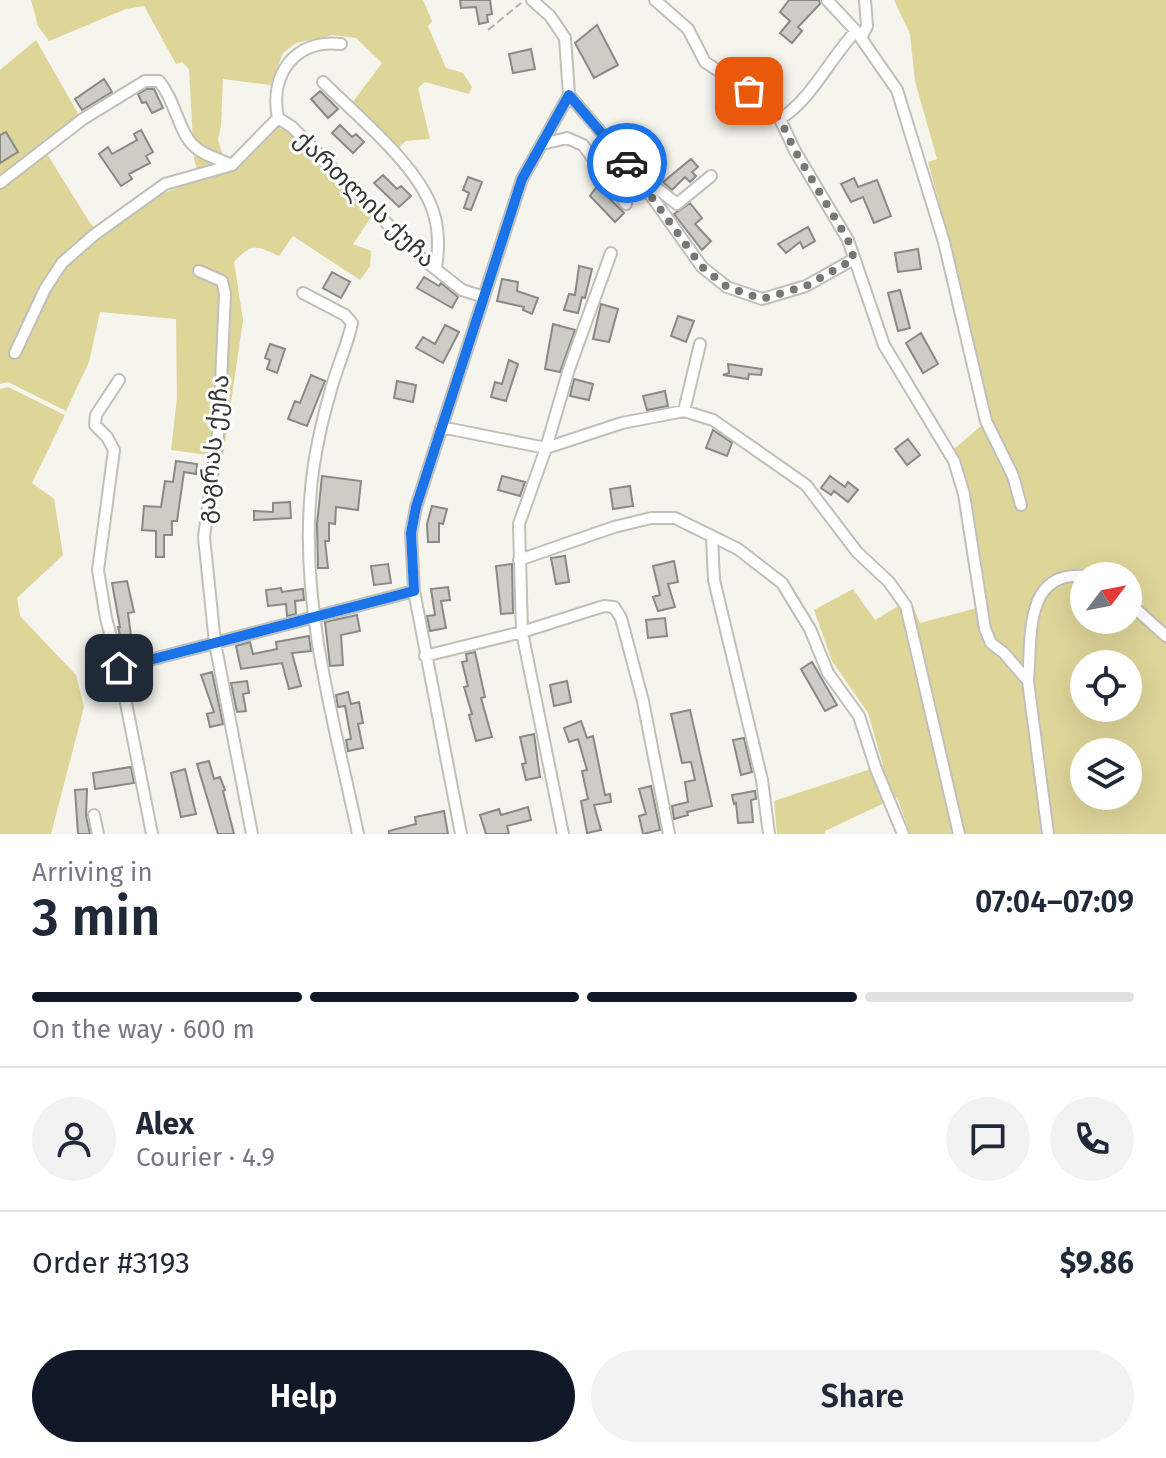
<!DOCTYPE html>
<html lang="en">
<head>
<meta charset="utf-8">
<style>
	body { margin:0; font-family:"Fira Sans","Noto Sans Georgian",sans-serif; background:#f2f2f3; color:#1f2937; height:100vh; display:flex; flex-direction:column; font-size:30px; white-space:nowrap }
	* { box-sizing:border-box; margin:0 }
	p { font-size:26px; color:#747a83 }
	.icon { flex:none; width:44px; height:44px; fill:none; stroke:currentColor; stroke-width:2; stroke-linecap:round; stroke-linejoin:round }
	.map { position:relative; height:834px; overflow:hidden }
	.side { display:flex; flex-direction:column; background:#fff; flex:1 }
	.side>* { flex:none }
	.needle { width:52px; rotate:58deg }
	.buttons { position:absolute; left:1070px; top:562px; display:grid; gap:16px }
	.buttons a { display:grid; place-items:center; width:72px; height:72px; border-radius:50%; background:#fff; box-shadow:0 8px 32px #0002; font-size:40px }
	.pin { position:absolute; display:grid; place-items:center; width:68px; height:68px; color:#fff; margin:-34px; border-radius:16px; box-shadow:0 4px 12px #0006 }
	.courier { position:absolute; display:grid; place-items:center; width:80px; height:80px; margin:-40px; border:6px solid #1a73e8; border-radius:50%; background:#fff; color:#222; box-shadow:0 2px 10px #0007 }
	.head em { font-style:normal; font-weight:600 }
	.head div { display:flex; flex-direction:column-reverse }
	.head { display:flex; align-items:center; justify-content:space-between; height:136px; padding:0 32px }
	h1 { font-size:52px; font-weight:600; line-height:60px }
	.bar { display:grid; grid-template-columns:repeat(4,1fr); gap:12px 8px; align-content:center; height:96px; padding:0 32px }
	.bar i { height:10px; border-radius:6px; background:#e0e1e3 }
	.bar .active { background:#111827 }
	.bar p { grid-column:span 4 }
	.line { display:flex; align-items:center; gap:20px; padding:0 32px; border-top:2px solid #e0e1e3 }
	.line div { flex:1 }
	.round { display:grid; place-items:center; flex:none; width:84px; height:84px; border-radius:42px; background:#f2f2f3 }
	.primary-button { display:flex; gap:16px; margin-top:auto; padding:16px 32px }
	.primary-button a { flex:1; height:92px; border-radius:48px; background:#111827; color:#fff; font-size:32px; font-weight:600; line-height:92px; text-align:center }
	.primary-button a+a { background:#f2f2f3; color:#1f2937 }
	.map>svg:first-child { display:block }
</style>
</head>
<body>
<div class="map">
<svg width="1166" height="834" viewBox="0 0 1166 834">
	<rect width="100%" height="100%" fill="#f5f4ed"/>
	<path fill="#ded599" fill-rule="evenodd" d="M31,0H423L432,21L428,26L446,68L463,73L472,87L469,94L425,82L418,88L430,139L406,141L397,149L352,103L382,63L356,38L332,35L296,43L283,53L271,85L223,79L221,126L218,140L223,156L235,171L278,128L290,131L372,216L353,244L371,251L370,266L360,280L293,236L279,256C257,246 252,242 234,262L243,320L223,457L171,450L177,398L176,319L100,312L89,362L66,411L8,382L0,384V70L36,40L84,124L47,154L90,223L103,236L164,193L200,179L194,159L189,69L182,62L176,64L144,6L126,9L49,41L38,26Z
		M894,0H1166V834H910L897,797L825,831V834H777L774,801L883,765L868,713L832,661L814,610L853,589L875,620L910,599L920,623L988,605L970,490L954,449L989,419L958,272L928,162L937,159L915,81L910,34ZM1084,576H1128V620H1084ZM1084,664H1128V708H1084ZM1084,752H1128V796H1084Z
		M8,387L65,415L32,483L54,499L63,555L17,598L20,616L76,675L84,707L51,834H0V389Z"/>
	<path fill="#cdcdc6" stroke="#8a8983" stroke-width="2" d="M460,0H490L492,14L487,15L488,22L479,24L476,7L461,8Z
		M789,0H819L820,4L798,27L802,31L792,43L780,33L790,21L780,12Z
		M597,25L618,65L594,78L575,43Z
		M531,49L535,69L513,73L509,54Z
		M104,79L112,92L82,110L75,99Z
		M147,89H154L163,108L152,113L146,102L142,103L138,94Z
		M320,91L338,109L328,118L311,99Z
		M340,125L352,137L356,134L364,142L353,153L332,133Z
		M141,130L153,152L146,156L150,163L129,174L132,179L121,186L99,154L108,147L112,154L137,140L134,134Z
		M6,132L18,152L0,163V135Z
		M691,159L698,167L692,172L696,176L690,182L685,177L672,190L663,182Z
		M383,175L397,189L401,186L411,196L399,207L374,183Z
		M468,177L482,182L471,210L464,208L469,193L463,190Z
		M854,178L858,187L877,180L891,216L874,223L863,197L851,202L841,184Z
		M600,182L606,190L604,193L624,213L615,222L590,196Z
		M690,203L702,218L695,224L711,241L702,250L674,214Z
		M808,227L815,241L803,248L800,242L786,253L778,244Z
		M918,249L921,269L898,272L895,253Z
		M579,266L592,269L585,298L582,297L578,313L564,310L569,294L575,295Z
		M332,272L350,282L341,298L323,288Z
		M424,277L439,286L441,283L458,297L452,308L417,288Z
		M502,279L518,282L517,291L538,298L532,314L523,310L524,307L497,301Z
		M900,290L910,328L898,331L888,293Z
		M601,304L618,309L609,342L593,339Z
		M678,316L694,321L686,342L671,336Z
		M553,324L575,330L560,372L545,369Z
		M445,325L459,332L443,363L416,348L423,337L435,344Z
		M921,333L938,364L923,373L906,343Z
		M270,344L285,349L277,373L267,369L270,360L265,358Z
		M509,360L518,364L506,401L491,397L495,382L502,384Z
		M728,364L762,369L761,375L749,374L748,379L723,375L729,373Z
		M311,375L325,381L307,426L288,419L295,401L300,403Z
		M574,379L593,384L589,400L570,396Z
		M397,381L416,385L413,402L394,398Z
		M665,391L668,406L647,410L643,396Z
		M713,430L732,443L727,456L706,448Z
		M908,439L920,455L907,465L895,449Z
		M176,461L197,464L196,474L184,472L177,521H172V535H164V557H156V531L142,530L144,506L161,507L165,481L173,482Z
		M322,476L361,481L358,510L336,507L335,524L329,523V541H325L328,568H318L317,524Z
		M502,476L525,482L520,496L498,490Z
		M830,476L845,487L848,482L858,490L848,502L834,491L831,495L821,488Z
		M630,486L633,506L613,509L610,489Z
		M290,502L291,518L254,520V511L273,512V503Z
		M432,506L447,509L443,524L439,523V542H428L427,524Z
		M565,556L569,582L556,584L551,558Z
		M674,561L678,582L668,584L675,607L658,611L653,597L660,595L653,566Z
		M388,564L391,583L374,585L371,566Z
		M512,564L513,613L501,614L496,566Z
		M127,581L134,612L128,613L131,636L135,635L139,647L124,651L118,627H120L112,583Z
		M448,587L450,600L441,601L446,628L430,631L427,616L435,615L431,589Z
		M281,588L282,592L303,589L304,600L295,601L296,614L287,616L286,604L268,606L266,590Z
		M357,615L360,631L341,635L343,665L330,666L325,622Z
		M665,618L667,636L648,638L646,620Z
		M309,636L311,651L292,653L301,686L289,689L282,663L241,669L236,646L250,642L253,654L277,649L276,642Z
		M475,652L485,697L481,698L492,737L476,741L469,715L472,714L464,687L468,686L462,662L467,661L466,654Z
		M812,662L837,705L825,711L801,669Z
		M146,672L149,684L144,685L146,697L133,698L131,675Z
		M212,672L223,724L210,727L207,714L214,712L201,675Z
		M247,681L249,693L243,694L246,711L237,712L231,683Z
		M567,681L571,702L554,706L550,685Z
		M348,692L351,704L359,702L363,723L358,724L363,748L348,751L346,740L351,739L345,706L338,707L336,695Z
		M690,710L712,806L687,812L688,815L674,819L672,806L688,802L685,782L695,780L691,762L682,763L671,714Z
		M581,721L587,738L593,736L605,795L610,794L611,802L594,805L601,830L587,833L581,801L588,799L582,771L587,770L578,739L569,742L564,728Z
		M534,734L540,777L526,780L522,764L526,763L520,737Z
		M744,738L752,772L741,775L733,740Z
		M209,761L214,779L220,777L225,790L223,791L234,834H218L197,764Z
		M131,767L134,783L95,789L93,773Z
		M185,769L196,814L181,817L171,773Z
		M651,786L660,830L643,834L639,816L646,814L639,789Z
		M87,789L86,816L90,834H78L75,790Z
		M755,791L756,799L751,800L753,822L738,823L736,803L734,804L732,795Z
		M528,807L531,820L507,826L509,834H486L480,815L499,809L501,815Z
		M444,811L448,834H389V831L416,824L415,817Z"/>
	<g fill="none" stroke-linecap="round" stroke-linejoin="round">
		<defs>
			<path id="minor" d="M655,0L688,29L705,62L749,91L780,119L795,151L848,240L884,345L954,461L964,494L985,629L991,643L1004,653L1028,681L1048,834
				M856,31L897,90L944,242L986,421L1013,476L1021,505
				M862,36L867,26L865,0
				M323,82C357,116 418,165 433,211C439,228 439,250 436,267
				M569,95L630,166L702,267L727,287L762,299L806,286L854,259
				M278,118C269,74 295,39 341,44
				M780,119C812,99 830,58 856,31L827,0
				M542,144L567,138L583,145L626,204
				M644,178L677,204L711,176
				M0,183L83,119L145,81H159C175,100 178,129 192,144C202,155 219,159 232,165L278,118L292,127L418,255L462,290L484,297
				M199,271L222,281L225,294L219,426L204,537L215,643L252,834
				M303,293L345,315L352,323C347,347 336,369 330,393C320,428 312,466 310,502C302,614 335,725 358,834
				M15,353L45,289L62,263L94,235L165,184L232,165
				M684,411L700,344
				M441,427L546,448L622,423L684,411L713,420L806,485L857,552L889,582L906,606L959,834
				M712,537L714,580L762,780L769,834
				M519,560L614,527L651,518H675L738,549L782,583L810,629L828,673L859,716L876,769L903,834
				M1128,602L1166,636
				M425,656L522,632L604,606L614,607L621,618L643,701L669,834
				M119,668L106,618L98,570L114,450L107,437L95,425L96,415L119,380
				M1028,681C1032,638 1023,571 1084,576
				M94,815L98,834
				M152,834L119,668L414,591
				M461,834L414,591L411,533L416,507L522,179L569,95L565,38L550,16L532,0
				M563,834L522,632L519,524L546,448L569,369L611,253"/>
		</defs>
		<use href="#minor" stroke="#c0bfb9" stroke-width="14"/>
		<path stroke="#b2b1ac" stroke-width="2" stroke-dasharray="8 4" stroke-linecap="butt" d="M488,30L521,3"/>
		<use href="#minor" stroke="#fff" stroke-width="10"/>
	</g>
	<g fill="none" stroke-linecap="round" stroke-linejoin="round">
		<path stroke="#787873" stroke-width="8" stroke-dasharray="0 14.4" d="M627,163L702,267L727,287L762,299L806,286L854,259L848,240L795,151L780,119L749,91"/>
		<path stroke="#1a73e8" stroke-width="10" d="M119,668L414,591L411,533L416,507L522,179L569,95L627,163"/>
	</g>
	<g text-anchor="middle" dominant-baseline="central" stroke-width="6" stroke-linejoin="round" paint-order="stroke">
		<g font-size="24" fill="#353532" stroke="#fff">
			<text transform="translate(365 199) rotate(44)">ქართლის ქუჩა</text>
			<text transform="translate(213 449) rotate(-84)">გაგრას ქუჩა</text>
		</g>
	</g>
</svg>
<div class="buttons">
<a><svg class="needle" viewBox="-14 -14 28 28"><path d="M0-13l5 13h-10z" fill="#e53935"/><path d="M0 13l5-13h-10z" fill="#747a83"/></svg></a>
<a><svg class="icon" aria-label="locate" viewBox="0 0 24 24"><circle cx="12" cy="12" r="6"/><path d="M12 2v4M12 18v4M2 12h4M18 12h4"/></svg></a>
<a><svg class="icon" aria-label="layers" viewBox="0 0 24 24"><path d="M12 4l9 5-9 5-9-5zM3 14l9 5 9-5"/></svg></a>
</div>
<div class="pin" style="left:749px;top:91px;background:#ea580c"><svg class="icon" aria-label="bag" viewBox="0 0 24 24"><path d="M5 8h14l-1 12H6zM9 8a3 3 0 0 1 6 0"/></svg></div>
<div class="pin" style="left:119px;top:668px;background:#1f2937"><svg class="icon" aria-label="home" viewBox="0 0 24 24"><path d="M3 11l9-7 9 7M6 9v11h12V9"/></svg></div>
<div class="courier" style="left:627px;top:163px"><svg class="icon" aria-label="car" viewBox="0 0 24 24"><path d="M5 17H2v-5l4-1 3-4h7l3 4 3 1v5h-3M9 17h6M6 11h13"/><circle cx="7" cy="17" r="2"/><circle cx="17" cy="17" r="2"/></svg></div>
</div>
<section class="side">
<div class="head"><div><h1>3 min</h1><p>Arriving in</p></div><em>07:04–07:09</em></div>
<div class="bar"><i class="active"></i><i class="active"></i><i class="active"></i><i></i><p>On the way · 600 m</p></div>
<div class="line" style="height:144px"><a class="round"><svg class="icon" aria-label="person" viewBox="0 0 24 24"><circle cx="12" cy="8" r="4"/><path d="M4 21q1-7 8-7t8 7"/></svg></a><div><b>Alex</b><p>Courier · 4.9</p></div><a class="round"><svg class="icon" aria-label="chat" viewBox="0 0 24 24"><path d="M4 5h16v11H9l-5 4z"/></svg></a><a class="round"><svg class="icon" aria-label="phone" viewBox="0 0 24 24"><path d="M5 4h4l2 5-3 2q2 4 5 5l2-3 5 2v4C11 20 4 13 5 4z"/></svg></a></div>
<div class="line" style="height:104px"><div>Order #3193</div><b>$9.86</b></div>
<div class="primary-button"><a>Help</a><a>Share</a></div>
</section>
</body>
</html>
